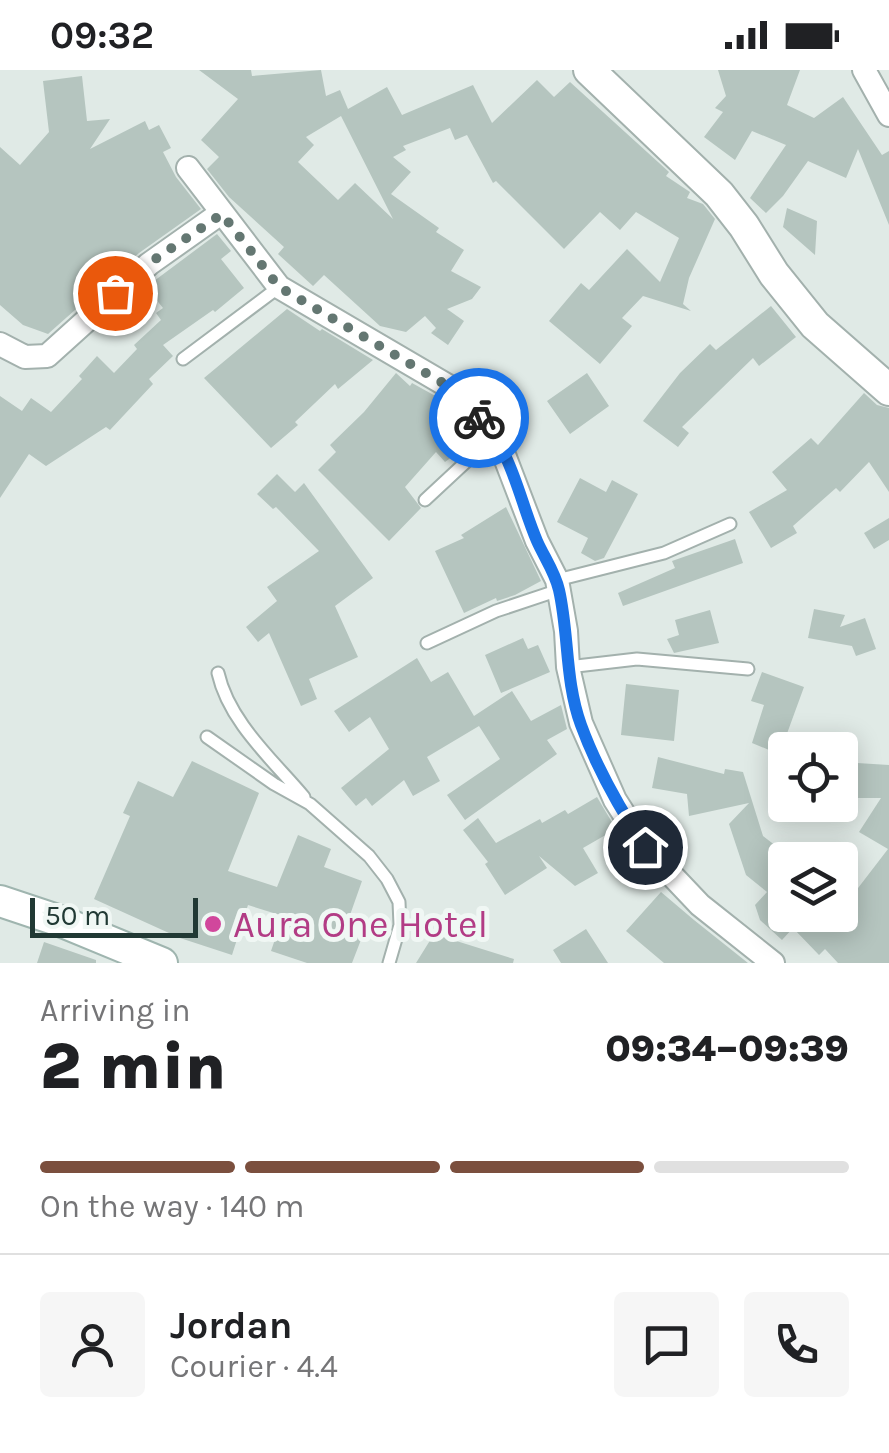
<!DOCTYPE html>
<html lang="en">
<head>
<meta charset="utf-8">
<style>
	body { margin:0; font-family:Karla,sans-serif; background:#f6f6f6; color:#202124; height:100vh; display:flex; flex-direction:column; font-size:38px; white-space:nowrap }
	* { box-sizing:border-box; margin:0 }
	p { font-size:32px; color:#757577 }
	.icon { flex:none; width:55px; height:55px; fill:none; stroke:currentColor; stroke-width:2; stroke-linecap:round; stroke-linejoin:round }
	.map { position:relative; height:893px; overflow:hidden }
	.panel { display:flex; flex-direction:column; background:#fff; flex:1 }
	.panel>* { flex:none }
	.controls { position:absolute; left:768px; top:662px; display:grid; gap:20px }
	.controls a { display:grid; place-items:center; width:90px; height:90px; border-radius:10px; background:#fff; box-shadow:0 5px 25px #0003; font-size:50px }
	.scale { position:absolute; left:30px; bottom:25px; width:168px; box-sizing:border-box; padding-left:10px; border:5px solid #213934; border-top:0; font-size:28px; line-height:35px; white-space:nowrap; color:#213934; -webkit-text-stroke:8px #f0f7f4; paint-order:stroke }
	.pin { position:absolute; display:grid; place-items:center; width:85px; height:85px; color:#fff; margin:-42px; border:5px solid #fff; border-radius:50%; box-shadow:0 2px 10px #0007 }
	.courier { position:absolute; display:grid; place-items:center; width:100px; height:100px; margin:-50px; border:8px solid #1a73e8; border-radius:50%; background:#fff; color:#222; box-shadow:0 2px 12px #0007 }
	.headline em { font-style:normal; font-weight:800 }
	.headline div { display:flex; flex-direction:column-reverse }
	.headline { display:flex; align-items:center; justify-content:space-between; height:170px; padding:0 40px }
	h1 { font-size:65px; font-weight:800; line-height:75px }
	.bar { display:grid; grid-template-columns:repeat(4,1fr); gap:15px 10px; align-content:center; height:120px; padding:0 40px }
	.bar i { height:12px; border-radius:8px; background:#e0e0e0 }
	.bar .current { background:#7b4f3e }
	.bar p { grid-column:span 4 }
	.line { display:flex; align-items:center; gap:25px; padding:0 40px; border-top:2px solid #e0e0e0 }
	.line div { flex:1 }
	.round { display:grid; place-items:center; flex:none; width:105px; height:105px; border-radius:10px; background:#f6f6f6 }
	.status { display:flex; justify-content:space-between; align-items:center; height:70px; padding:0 50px; background:#fff; direction:ltr }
	.status svg { height:28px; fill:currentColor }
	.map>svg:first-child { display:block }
</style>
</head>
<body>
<div class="status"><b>09:32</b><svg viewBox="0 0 49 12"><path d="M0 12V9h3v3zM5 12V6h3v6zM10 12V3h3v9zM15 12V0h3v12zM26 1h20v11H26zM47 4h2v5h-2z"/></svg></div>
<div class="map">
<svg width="889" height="893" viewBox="0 0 889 893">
	<rect width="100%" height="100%" fill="#e0eae6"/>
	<path fill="#b5c5bf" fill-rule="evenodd" d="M199,0H251L252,6L321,0L326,26L340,20L348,39L387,17L402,45L473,15L492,53L537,10L554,27L570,12L669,102L666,106L690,122L687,128L703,134L715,149L689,208L683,234L691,241L643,226L622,248L632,256L600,294L549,251L581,213L589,220L627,179L660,212L679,168L636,142L620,160L600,142L564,179L496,111L493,113L467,65L455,70L450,58L403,76L406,80L393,87L411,102L391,124L439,158L436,162L464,180L451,201L481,217L472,229L447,239L464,251L448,275L431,263L436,258L425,246L406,262L380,256L324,205L313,216L278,184L284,177L229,127L207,99L219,87L201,70L238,29ZM341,46L344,52L393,149L355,113L338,130L298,92L314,75L306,67Z
		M718,0H800L787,35L814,48L843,27L882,85L889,81V155L858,79L846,108L808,91L783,126L766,143L750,128L786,75L752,61L735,90L704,67L723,42L715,38L726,26Z
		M82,6L87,51L110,49L90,79L145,51L149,60L159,55L171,78L163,82L176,107L201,139L139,183L48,264L23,255L0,235V77L20,95L49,62L43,11Z
		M787,138L817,151L815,185L783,157Z
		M217,164L231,181L221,189L244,218L215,242L213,240L163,275L173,286L149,309L153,314L110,360L106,357L46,396L29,384L0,428V326L22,341L31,328L51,342L82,309L79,306L97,286L114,303L137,279L134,275L161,250L156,243L163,238L146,217Z
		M771,236L796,267L759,296L753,288L682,357L689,363L678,377L643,351L680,303L710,274L716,280Z
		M287,239L320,261L322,259L373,290L338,319L335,314L295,352L298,355L271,378L204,308Z
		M396,303L410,316L412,313L439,328L478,368L445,392L436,382L405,417L421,438L389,471L318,400L336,382L330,375L364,342Z
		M587,303L609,336L570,364L547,331Z
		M864,323L877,335L889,338V422L869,392L840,422L836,418L793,456L797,463L771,478L749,442L787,420L772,402L811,368L818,375Z
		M277,404L295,422L304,413L373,508L335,536L358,587L309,609L317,629L301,636L269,563L258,572L246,557L277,531L267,517L319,481L276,437L273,439L257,424Z
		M580,408L606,422L612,410L638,424L604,488L595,491L581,483L588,468L557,452Z
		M506,437L541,511L515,525L497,531L496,528L464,543L435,481L464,468L461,465Z
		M889,448V470L874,479L864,463Z
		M735,469L743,493L623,536L618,523L675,498L672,491Z
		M814,539L845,545L840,557L865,548L876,579L856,586L852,576L808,568Z
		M710,540L719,573L674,583L667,569L679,565L675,550Z
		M523,568L528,579L538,575L550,602L501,623L485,585Z
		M417,588L431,612L448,602L474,646L512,621L531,651L561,635L567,659L547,670L557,684L465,750L447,725L500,689L479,656L427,687L440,711L413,726L404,710L372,736L366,728L356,736L341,718L389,679L370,647L349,662L334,641Z
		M762,602L804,617L781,680H769L752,673L764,635L751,631Z
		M626,614L679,620L674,671L621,665Z
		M658,687L724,704L725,699L743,702L763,766L785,783V845H840V835L855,822L888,779L859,762L881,728H840V725L844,709L841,708V692L889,695V893H838L825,879L819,885L793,858L782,870L760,850L755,835L767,822L746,805L729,754L749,733L689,746L687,724L652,718Z
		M192,691L259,723L228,801L277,817L298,765L331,779L324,797L362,811L350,845L369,849L352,893H307L271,881L283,846L248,835L232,885L180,868L94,829L130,746L123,743L138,711L173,727Z
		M597,727L616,759L583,778L598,803L575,816L539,786L547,798L505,825L485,794L488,792L463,760L478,748L496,773L540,749L542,753L565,740L568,744Z
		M661,822L694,850L748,893H664L626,861Z
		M586,859L608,893H561L553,880Z
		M434,864L514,889L513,893H416Z
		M44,872L96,890V893H37Z"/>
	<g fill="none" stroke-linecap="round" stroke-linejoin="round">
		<defs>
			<path id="service" d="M183,289L279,217
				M425,430L496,364
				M557,510L664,483L730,454
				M427,573L496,541L559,520
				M568,597L637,589L748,599
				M218,603C229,652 273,690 304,727
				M207,667L274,714L310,734L369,786L387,809L399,832L400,855L389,893"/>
			<path id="minor" d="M864,0L889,45
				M188,98L279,217L448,316L496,364L537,471L557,510L566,561L568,597L581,653L615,730L645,777L700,835L773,893
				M0,274L25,287L47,286L149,194L221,143"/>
			<path id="tertiary" d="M589,0L719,124L744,156L774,204L815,255L889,320"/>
			<path id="secondary" d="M0,831L60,851L162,893"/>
		</defs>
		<use href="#service" stroke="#a3b1ad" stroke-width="15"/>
		<use href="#minor" stroke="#a3b1ad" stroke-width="26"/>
		<use href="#tertiary" stroke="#a3b1ad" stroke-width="34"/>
		<use href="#secondary" stroke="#9fb5af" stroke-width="34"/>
		<use href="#service" stroke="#fff" stroke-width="11"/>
		<use href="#minor" stroke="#fff" stroke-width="22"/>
		<use href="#tertiary" stroke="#fff" stroke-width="30"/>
		<use href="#secondary" stroke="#fff" stroke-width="30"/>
	</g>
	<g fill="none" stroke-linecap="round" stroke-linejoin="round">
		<path stroke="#647772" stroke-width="10" stroke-dasharray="0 18" d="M115,223L148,194L222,144L279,217L448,316L479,348"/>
		<path stroke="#1a73e8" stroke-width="12" d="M479,348C512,380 519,429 537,471C544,487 555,502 559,520C569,564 565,612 581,655C597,699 620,739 645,777"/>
	</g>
	<circle fill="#d1479c" stroke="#f0f7f4" stroke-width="4" cx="213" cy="854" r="10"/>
	<g text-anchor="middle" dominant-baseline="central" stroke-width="10" stroke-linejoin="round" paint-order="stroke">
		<g font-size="38" fill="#b23c85" stroke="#f0f7f4" text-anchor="start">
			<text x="233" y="854">Aura One Hotel</text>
		</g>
	</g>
</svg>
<div class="controls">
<a><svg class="icon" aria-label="locate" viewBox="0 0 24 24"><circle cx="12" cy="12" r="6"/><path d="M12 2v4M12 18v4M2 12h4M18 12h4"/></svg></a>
<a><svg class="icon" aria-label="layers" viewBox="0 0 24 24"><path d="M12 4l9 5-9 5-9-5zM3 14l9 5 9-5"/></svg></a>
</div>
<div class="scale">50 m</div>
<div class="pin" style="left:115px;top:223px;background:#ea580c"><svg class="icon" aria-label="bag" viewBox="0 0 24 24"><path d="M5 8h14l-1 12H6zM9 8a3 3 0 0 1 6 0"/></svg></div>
<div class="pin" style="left:645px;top:777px;background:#1f2937"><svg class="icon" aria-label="home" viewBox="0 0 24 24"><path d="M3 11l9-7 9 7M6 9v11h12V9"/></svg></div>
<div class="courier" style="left:479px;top:348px"><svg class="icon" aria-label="bike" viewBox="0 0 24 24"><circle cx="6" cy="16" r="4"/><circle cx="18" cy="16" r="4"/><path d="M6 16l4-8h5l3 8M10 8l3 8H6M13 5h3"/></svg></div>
</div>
<section class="panel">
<div class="headline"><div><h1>2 min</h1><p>Arriving in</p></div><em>09:34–09:39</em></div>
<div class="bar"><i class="current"></i><i class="current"></i><i class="current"></i><i></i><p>On the way · 140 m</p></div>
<div class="line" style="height:180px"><a class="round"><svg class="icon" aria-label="person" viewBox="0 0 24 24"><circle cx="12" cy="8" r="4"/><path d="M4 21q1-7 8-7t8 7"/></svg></a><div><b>Jordan</b><p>Courier · 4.4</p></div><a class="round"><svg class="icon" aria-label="chat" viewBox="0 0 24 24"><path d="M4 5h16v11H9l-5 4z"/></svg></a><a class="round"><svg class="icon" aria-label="phone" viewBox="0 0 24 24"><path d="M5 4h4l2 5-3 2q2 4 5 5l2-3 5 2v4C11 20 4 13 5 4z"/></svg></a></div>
</section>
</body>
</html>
